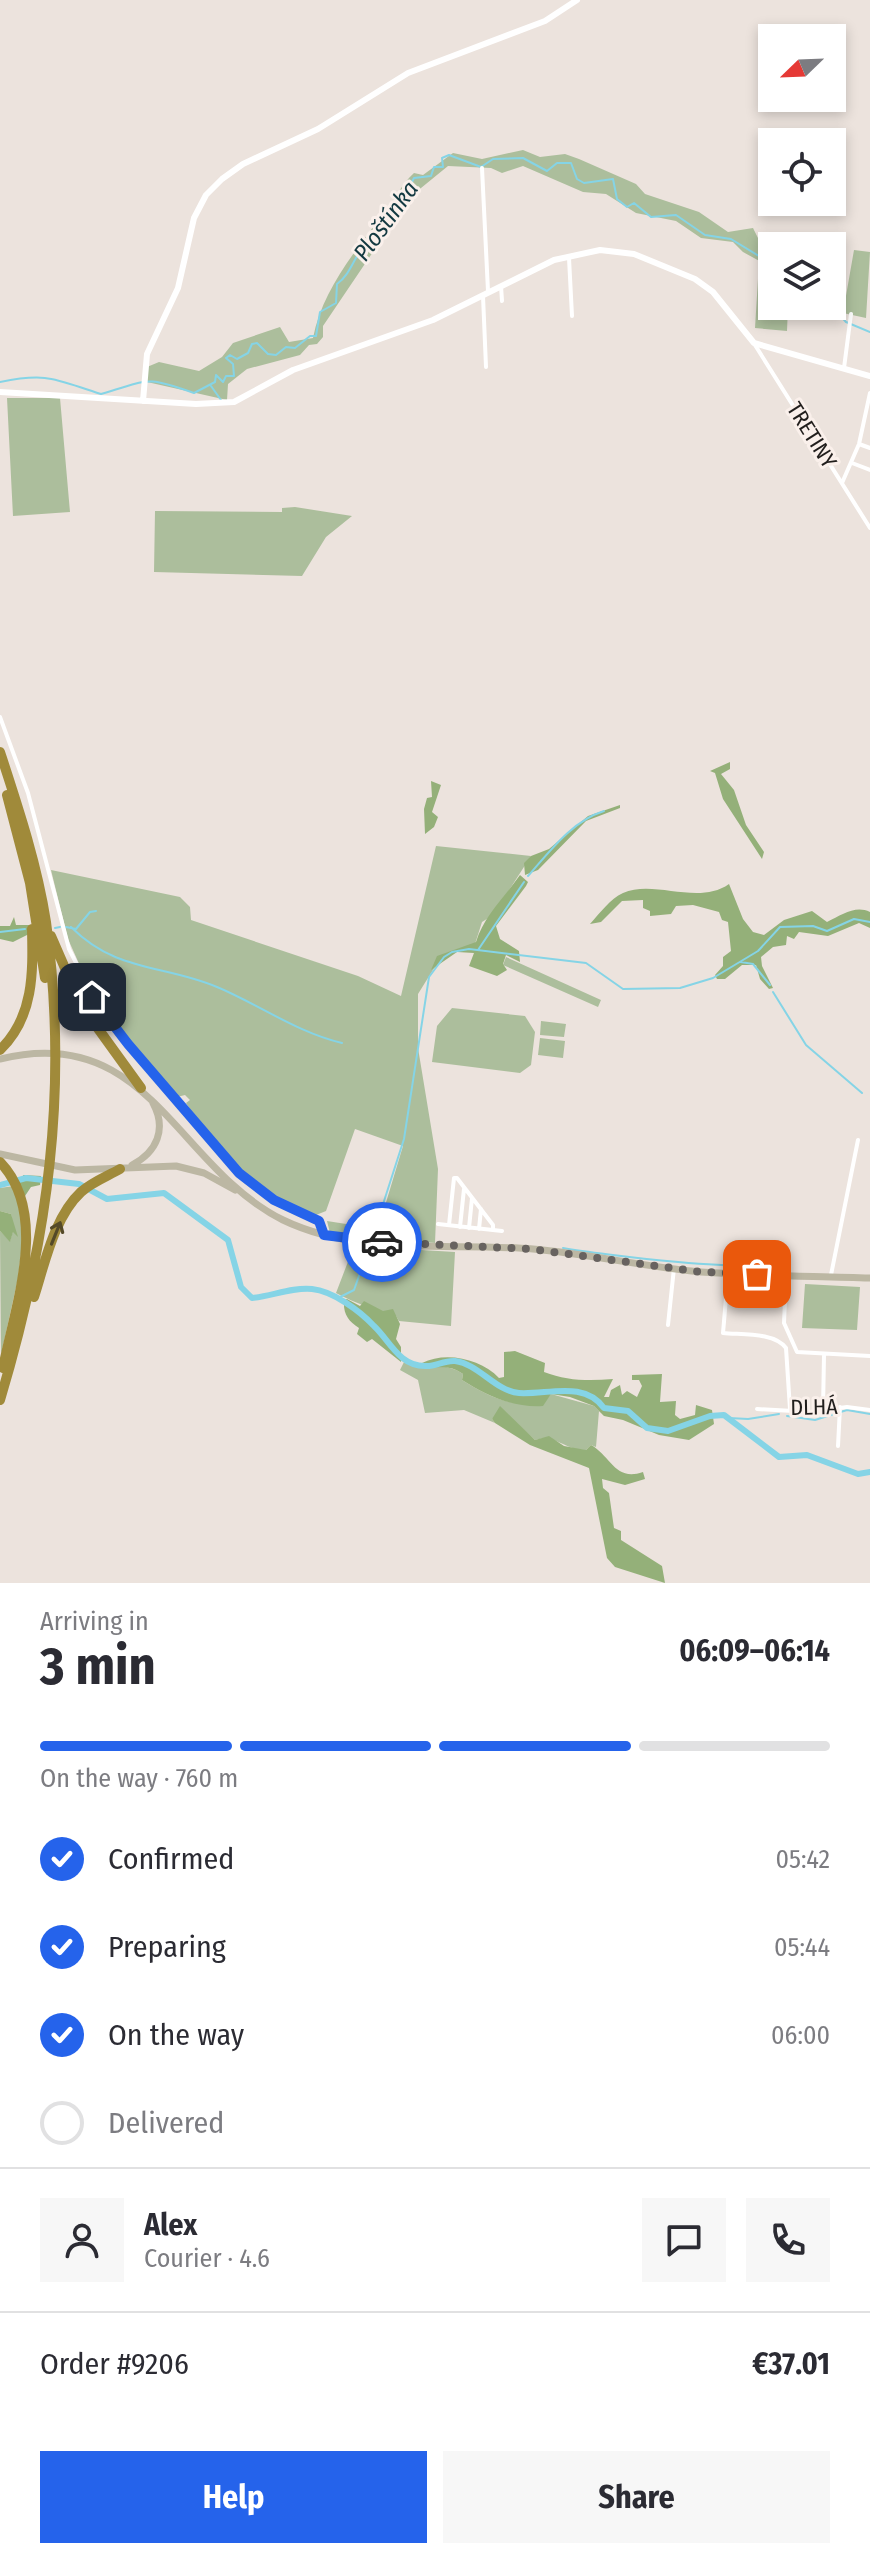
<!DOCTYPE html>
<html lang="en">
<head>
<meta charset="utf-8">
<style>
	body { margin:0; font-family:"Fira Sans Condensed",sans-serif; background:#f7f7f7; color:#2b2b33; height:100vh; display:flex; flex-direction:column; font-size:30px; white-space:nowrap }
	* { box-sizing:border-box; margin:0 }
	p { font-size:26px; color:#7c7c81 }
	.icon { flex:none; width:44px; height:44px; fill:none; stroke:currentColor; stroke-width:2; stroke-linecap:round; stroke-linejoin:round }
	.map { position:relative; height:1583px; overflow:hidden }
	.drawer { display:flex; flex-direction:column; background:#fff; flex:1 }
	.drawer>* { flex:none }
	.needle { width:52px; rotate:247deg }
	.fabs { position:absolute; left:758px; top:24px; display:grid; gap:16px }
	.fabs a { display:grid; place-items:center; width:88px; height:88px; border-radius:0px; background:#fff; box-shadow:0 4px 12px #0003; font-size:40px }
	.pin { position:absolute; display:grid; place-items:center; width:68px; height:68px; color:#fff; margin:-34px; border-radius:16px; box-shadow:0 4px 12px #0006 }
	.courier { position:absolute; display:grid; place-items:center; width:80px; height:80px; margin:-40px; border:6px solid #2563eb; border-radius:50%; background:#fff; color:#222; box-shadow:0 2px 10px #0007 }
	.head em { font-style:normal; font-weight:700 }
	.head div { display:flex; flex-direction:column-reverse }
	.head { display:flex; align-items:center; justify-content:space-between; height:136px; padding:0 40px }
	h1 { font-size:52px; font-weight:700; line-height:60px }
	.bar { display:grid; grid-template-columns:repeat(4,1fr); gap:12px 8px; align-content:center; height:96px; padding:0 40px }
	.bar i { height:10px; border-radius:6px; background:#e1e1e2 }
	.bar .active { background:#2563eb }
	.bar p { grid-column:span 4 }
	.line { display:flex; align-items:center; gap:20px; padding:0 40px; border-top:2px solid #e1e1e2 }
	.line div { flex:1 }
	.round { display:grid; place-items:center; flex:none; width:84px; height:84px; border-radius:0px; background:#f7f7f7 }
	ol { padding:0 40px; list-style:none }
	li { display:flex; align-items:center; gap:24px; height:88px }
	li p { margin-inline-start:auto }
	li .icon { padding:8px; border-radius:50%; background:#2563eb; color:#fff; stroke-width:4 }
	li:last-child { color:#7c7c81 }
	li i { width:44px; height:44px; border:4px solid #e1e1e2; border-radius:50% }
	.button { display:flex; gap:16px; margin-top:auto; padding:16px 40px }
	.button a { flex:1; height:92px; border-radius:0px; background:#2563eb; color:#fff; font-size:32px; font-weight:700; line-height:92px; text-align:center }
	.button a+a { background:#f7f7f7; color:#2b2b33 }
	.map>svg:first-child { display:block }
</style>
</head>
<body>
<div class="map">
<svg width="870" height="1583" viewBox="0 0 870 1583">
	<rect width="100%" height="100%" fill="#ece3dd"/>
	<path fill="#acbe9c" d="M523,150L540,157L565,154L579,159L636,184L645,194L699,212L728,232L753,228L760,242L772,250V268L743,252L733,242L701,238L676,221L636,213L606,194L583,192L523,166L502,173L491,168L448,166L410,197L323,326V337L317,344L309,345L300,355L247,369L228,384L227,400L147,382V367L159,362L199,371L222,357L233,343L280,327L289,342L313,338C322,291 355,251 384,213C395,199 401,185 414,173L423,175L453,153L482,159Z
		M854,250L870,252L866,318L843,313Z
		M758,279H772V306H788L787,331L755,328Z
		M7,398H60L70,512L13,516Z
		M295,507L352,516L326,537L302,576L154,572L155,511L282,512V508Z
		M436,846L531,856L493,915L482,922L475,944L441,957L418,994V1048L438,1169L435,1243L330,1233L327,1221L378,1229L403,1146L355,1129L326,1211L316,1215C259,1196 218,1153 186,1103L190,1100L185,1095L177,1097L101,1006L89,986L68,939L51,870L180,897L190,907L191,920L358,976L401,996Z
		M506,957L601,1000L598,1007L503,965Z
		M452,1008L525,1016L535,1032L531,1065L520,1073L432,1062L437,1026Z
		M541,1021L566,1024L564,1037L540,1035Z
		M540,1038L565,1041L563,1058L538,1055Z
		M14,1186L24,1228L18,1278L1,1355L0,1231L10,1241L13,1231L11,1214L0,1211V1188Z
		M354,1246L455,1252L451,1326L399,1321L396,1316C375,1309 356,1304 336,1293Z
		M805,1284L860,1287L857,1330L802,1328Z
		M404,1362C424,1369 445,1361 463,1374L462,1380C489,1397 514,1409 545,1401L551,1394L594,1406L599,1411L596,1447L591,1445L586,1450C566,1451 555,1433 535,1440L503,1411L492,1419L495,1423L464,1410L425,1413L418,1380L400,1370Z"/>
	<path fill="#94b079" d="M730,762V769L721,774L734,790L746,825L764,852L762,859L723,799L715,773L710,771Z
		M431,781L441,785L432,812L438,817L434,827L425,834L424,809L427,798L432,797Z
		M620,805V808L586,821L538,870L525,875L524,863L531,856L549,849L588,816Z
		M520,875L528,882L526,886L496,926L500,939L519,951L520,962L506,955L503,964L507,970L497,976L469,966L474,953L457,952L431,970L437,956L476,942C484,916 504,898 520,875Z
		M729,884L743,919L753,932L764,935L784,920L812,911L827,922C842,915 855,905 870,912V928L859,923L828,936L799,932L794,939L787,936L786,945L773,947L761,957L762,966L773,988L769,989L760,979L756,965H742L725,979H717L715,975L723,966V957L731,951L728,922L722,920L719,912L693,905L676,906L671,914L650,916V911L643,908V900L622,901L601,922L590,924C600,913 610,899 623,893C654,879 698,906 729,884Z
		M14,917L16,925H30L31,933L13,942L0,939V926H10Z
		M23,1175L41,1176L40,1185L31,1187L25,1196L18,1181L24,1179Z
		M0,1211L11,1214L18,1237L13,1232L10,1242L0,1231Z
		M347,1299L360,1306L364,1301L383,1311L393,1309L400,1324L396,1339L401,1347V1362L372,1339L367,1342L357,1334L359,1328C348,1321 343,1314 344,1300Z
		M515,1351L545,1363L544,1372C567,1381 589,1381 613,1379L604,1397H609L611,1390L620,1385L622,1395L627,1391L637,1397L642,1386L639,1380H632V1375L662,1374L660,1402L676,1401L675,1415L680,1419L695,1415L696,1405L712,1410L714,1424L689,1440L659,1435L623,1420L604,1416L594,1406L570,1397L551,1394L543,1406C514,1408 487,1396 462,1380L463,1374C450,1364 438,1368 424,1368L422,1363C446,1351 481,1359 499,1378L504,1377V1352Z
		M500,1406L535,1440L549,1436L564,1446L586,1450L591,1445C611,1456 615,1482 643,1472L645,1479L625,1485L602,1479L603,1488L609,1493L614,1528L621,1531V1540L662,1566L665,1583L615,1567L607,1558L589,1468L530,1445L495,1423L492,1419Z"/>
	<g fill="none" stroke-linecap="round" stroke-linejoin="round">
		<path stroke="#85d4e6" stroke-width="2" d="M832,306L846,322L870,332
			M0,382C49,372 56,380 101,394C150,380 144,375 194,393L215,382L216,375L223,382L226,376H234L233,364L226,358L230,355L237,359L248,353L252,344L257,343L268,354L276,355L286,347L295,348L310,336H316L320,312L336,303L337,284C354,272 355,248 373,239L370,234L399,211L394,206L401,203L414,178L431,176L434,167H443L442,158L449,155L481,167L493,159L523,158L547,171L557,163H571L577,179L584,183L613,179L617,199L627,207L634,203L651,217L676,215L705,235L731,239L772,264
			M211,386L221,400
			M528,876C550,851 572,821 604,811
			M66,927L76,929L90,912L96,911
			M71,927C117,973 163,964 217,987C258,1004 298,1033 342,1043
			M55,928L60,927
			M0,932L25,929
			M478,950L524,882
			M741,962L753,964L770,985
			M773,992L806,1045L862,1093
			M376,1226L404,1139L429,977L444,957L452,952L469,949L586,963L623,989L680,988L713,978L758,951L780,927L813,926L827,931L854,919L870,922
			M563,1248C597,1254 762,1275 785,1261
			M338,1298L354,1290L365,1259
			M787,1416L815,1420L847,1410L870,1414
			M729,1418L748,1419L779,1414"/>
		<path stroke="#85d4e6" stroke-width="6" d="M0,1185L26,1178L79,1184L107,1199L164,1193L228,1240L241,1287L252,1298C272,1296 292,1287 312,1289C333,1291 360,1311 374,1326C390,1341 399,1366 425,1366C435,1367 444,1360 455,1361C479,1364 495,1391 519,1393C547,1395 584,1380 604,1408L628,1411L647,1428L668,1431L710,1416L724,1415L779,1457L807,1455L858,1474L870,1472"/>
		<path stroke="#fff" stroke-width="4" d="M482,168L488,291
			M569,258L572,316
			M501,286L502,301
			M483,296L486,367
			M755,345L870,528
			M844,368L851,314
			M859,444L870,448
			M852,463L870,470
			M842,483L859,444L870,393
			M0,717L28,793L69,949L97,1004L239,1173L274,1200L319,1221L324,1233
			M438,1224L502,1231
			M449,1225L454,1178H457L493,1225V1230
			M460,1227L464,1189
			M469,1228L472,1198
			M479,1229L481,1209
			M728,1275L723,1333C742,1335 774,1332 786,1348L790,1409
			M831,1275L858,1140
			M786,1277L784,1323L797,1352L870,1356
			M668,1325L674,1268
			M757,1409L811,1412L847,1407L870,1410
			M823,1410L824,1355
			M838,1446L840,1407"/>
		<path stroke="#fff" stroke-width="6" d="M0,392L196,404L234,402L293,370L433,320L554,260L600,250L634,254L695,279L713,292L754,343L870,376
			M143,401L147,354L178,288L194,218L206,195L222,179L243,164L318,129L408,73L545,21L577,0"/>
		<path stroke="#bcb7a3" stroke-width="7" d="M0,1059C149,1022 176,1167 283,1220C360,1257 451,1242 533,1249C590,1254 645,1267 701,1272C757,1276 814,1276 870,1278
			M0,1154L75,1170L176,1166L204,1173L235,1190
			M132,1165C157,1152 167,1129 153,1103"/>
		<path stroke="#a08a3a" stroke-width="10" d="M0,752C18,807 37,864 46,922C69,1088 48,1240 0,1400
			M7,795L30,883L45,978
			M51,936L81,1005L141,1088
			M0,1050C34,1017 33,973 32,929
			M0,1162C50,1214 15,1306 3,1368
			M34,1297C45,1263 54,1217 81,1192C92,1182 108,1176 120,1169"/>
	</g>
	<defs><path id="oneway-shaft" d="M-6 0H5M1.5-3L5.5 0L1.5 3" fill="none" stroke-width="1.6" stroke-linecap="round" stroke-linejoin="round" transform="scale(2)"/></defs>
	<use stroke="#544928" href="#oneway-shaft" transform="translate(56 1233) rotate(-68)"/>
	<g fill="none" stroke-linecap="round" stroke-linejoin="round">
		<path stroke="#686360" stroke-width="8" stroke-dasharray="0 14.4" d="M382,1242L531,1249L701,1272L757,1274"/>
		<path stroke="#2563eb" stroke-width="10" d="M92,997L128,1044L239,1173L274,1200L319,1221L324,1235L382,1242"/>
	</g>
	<g text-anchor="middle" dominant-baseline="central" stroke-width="6" stroke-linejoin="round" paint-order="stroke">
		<g font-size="22" fill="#211e1c" stroke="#faf0eb">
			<text transform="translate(812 435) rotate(58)">TRETINY</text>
			<text transform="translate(814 1407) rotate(-1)">DLHÁ</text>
		</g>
		<g font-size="24" font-style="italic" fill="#133941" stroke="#faf0eb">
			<text transform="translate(386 221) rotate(-54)">Ploštínka</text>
		</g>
	</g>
</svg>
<div class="fabs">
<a><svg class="needle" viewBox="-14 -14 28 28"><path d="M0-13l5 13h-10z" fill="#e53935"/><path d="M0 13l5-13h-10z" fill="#7c7c81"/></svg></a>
<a><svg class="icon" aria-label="locate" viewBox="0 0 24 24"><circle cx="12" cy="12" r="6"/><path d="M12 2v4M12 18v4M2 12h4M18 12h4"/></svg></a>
<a><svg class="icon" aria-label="layers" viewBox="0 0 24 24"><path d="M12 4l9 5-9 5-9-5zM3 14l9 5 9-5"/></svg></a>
</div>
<div class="pin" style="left:757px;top:1274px;background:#ea580c"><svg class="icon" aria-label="bag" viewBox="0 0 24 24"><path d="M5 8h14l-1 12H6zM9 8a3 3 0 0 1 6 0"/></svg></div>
<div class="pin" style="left:92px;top:997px;background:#1f2937"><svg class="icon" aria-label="home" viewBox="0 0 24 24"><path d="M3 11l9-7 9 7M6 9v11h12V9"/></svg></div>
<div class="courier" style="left:382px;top:1242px"><svg class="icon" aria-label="car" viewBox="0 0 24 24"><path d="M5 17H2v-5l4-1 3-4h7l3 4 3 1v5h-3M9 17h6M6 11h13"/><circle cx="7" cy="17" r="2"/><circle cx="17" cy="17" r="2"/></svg></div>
</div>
<section class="drawer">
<div class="head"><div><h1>3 min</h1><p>Arriving in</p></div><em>06:09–06:14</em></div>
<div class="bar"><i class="active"></i><i class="active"></i><i class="active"></i><i></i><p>On the way · 760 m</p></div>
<ol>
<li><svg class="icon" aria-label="check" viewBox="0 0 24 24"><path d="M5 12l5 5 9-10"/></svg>Confirmed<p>05:42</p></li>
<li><svg class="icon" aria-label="check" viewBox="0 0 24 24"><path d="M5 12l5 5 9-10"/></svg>Preparing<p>05:44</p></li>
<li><svg class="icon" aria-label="check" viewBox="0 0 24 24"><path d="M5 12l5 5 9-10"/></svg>On the way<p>06:00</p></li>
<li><i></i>Delivered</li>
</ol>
<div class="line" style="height:144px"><a class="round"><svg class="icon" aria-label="person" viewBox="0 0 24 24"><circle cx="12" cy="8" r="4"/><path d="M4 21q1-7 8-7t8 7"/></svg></a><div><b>Alex</b><p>Courier · 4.6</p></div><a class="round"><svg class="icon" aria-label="chat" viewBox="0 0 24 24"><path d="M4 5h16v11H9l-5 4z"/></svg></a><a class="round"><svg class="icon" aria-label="phone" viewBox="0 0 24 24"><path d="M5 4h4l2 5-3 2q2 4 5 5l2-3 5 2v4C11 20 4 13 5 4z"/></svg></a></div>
<div class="line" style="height:104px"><div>Order #9206</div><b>€37.01</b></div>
<div class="button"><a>Help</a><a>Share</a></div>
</section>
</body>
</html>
